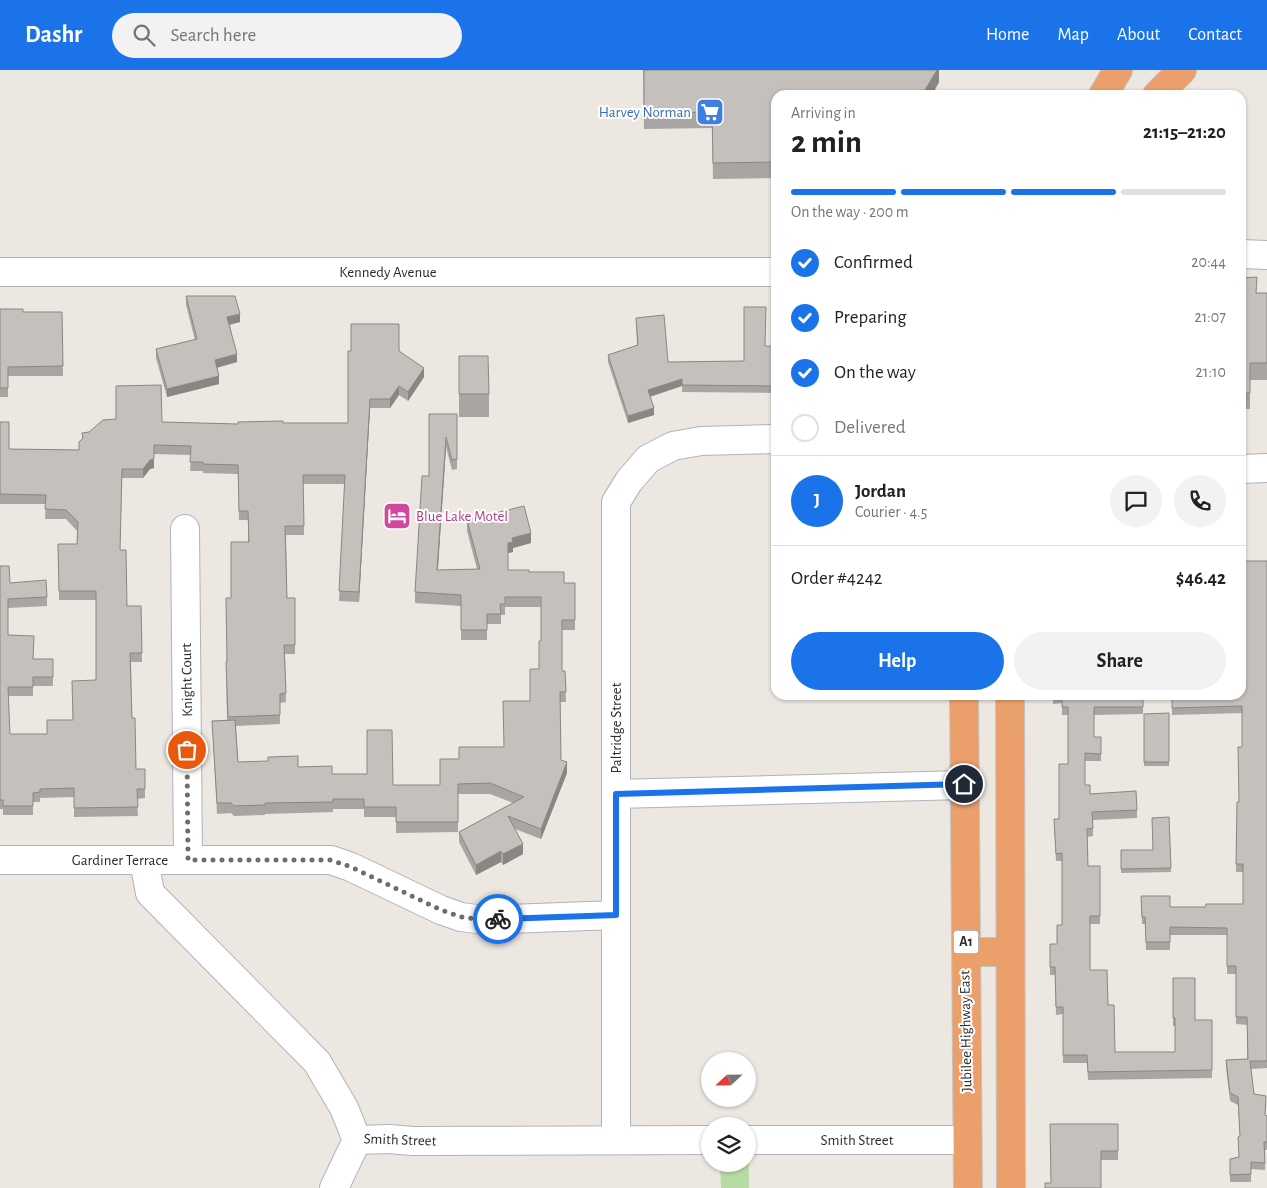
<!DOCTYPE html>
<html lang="en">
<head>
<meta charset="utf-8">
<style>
	body { margin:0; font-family:"Alegreya Sans",sans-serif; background:#f2f2f2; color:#222; height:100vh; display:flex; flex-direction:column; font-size:19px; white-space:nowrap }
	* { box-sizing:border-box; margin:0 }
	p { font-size:16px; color:#767676 }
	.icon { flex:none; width:28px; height:28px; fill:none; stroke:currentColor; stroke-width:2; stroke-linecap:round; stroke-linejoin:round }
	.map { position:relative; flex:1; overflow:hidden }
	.sheet { position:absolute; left:771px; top:20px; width:475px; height:610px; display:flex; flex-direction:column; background:#fff; border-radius:15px; box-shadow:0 1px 4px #0004 }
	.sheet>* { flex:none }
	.needle { width:32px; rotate:248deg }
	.tools { position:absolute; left:701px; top:982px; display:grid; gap:10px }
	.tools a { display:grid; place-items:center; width:55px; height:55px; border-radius:50%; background:#fff; box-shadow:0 1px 4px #0004; font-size:25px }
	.pin { position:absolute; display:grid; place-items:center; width:42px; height:42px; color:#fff; margin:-21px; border:2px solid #fff; border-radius:50%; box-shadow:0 1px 5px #0007 }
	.courier { position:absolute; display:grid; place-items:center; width:50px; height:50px; margin:-25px; border:4px solid #1a73e8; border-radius:50%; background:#fff; color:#222; box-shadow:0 1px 6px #0007 }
	.head em { font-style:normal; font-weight:600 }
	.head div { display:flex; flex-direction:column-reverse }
	.head { display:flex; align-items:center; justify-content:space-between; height:85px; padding:0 20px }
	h1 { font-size:32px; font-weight:600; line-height:38px }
	.bar { display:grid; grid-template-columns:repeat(4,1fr); gap:8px 5px; align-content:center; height:60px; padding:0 20px }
	.bar i { height:6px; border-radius:4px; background:#e0e0e0 }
	.bar .active { background:#1a73e8 }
	.bar p { grid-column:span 4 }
	.line { display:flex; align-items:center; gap:12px; padding:0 20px; border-top:1px solid #e0e0e0 }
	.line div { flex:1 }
	.round { display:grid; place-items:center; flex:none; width:52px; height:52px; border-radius:26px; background:#f2f2f2 }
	ol { padding:0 20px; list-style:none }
	li { display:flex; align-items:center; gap:15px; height:55px }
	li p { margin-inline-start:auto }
	li .icon { padding:5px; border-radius:50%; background:#1a73e8; color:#fff; stroke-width:4 }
	li:last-child { color:#767676 }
	li i { width:28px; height:28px; border:2px solid #e0e0e0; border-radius:50% }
	.button { display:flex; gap:10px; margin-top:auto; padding:10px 20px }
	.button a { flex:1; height:58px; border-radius:30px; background:#1a73e8; color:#fff; font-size:20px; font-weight:600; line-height:58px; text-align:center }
	.button a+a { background:#f2f2f2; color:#222 }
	header { display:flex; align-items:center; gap:30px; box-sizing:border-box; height:70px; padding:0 25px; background:#1a73e8; color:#fff }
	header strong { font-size:24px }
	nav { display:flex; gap:28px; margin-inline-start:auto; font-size:18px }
	.search { width:350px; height:45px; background:#f2f2f2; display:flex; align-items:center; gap:12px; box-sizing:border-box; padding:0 18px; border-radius:28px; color:#767676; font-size:19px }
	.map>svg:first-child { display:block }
</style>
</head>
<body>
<header>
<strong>Dashr</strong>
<div class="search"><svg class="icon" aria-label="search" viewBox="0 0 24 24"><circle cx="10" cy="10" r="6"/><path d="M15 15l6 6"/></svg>Search here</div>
<nav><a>Home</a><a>Map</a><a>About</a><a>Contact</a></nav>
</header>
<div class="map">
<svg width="1267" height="1118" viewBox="0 0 1267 1118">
	<rect width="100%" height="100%" fill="#ece7e0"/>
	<path fill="#b8dba4" d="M748,1077H749V1118H721L720,1094H748Z"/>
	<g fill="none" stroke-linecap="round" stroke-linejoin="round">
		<defs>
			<path id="minor" d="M1241,184L1267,185
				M0,202H776
				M1241,399L1267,398
				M185,459L188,790
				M616,724L964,715
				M0,790H331L351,797L441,840L461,847L484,850L616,845
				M144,790L150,823L317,992L344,1038L357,1070L389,1069L413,1071L710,1070
				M616,1070V432L629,411L648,389L673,376L701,371L776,369
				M748,1070H967
				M334,1118L357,1070"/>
			<path id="highway" d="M1103,25L1118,0
				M1157,25L1182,0
				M964,625L968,1118
				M1010,625L1011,1118
				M966,882H1010"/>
		</defs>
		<use href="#minor" stroke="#b1b2ba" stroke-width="30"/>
		<use href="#highway" stroke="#c4c4c4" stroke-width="30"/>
		<use href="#minor" stroke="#fff" stroke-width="28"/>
		<use href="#highway" stroke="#eba06c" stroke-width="28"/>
	</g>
	<path fill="#a9a5a2" d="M643,0H939V12L932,25H776V108L713,109L712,58L644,59Z
		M1241,208L1257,223H1267V310H1250V339H1241Z
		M186,226L240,252L230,255L237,292L217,298L219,314L167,327L156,288V279L195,270L186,235Z
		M0,239L23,242H62L63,306H8V327H0Z
		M636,248L668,292L744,291L765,276H776V323L682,322V316L650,327L654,345L628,353L608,292V285L637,275Z
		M399,281L424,307L408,331L399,325L390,338H370L359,532L339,531L345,414H303L304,465H286L287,528L295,575V584H285L286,632L280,633V654L236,656L238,692L298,697L393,715H440L459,689L504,677L530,631L539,599L541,571V537H505V545H501V554H487V570H461V536L415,533V522L429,406L457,344V399L452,400L446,377L438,500L477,499L467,461V450L531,473L513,478V482L508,483V500L529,502L564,513H575V560H562V601H565L566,632H560L561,690L567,703L541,769L515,759L523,784L503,795L501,792L476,805L459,772V762L513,733L490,724H458V762L396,763V747H364V739H333V742L265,744V745L234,746L231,743L217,744L212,651L227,650L226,601L231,528L248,472V450H239L238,404L203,403V401H190L191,385L154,384V398L150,399L143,408H122L120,480L127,536H141L142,592H131L132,648L136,699H145V728L137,729L138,746L74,747V727L40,728V732H33V745H3V739H0V496L10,513L47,527V536L8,538V565L34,589H53V616H33V626H8L10,664H47L73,650L96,610V530H59L58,474H77V461L66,449H45L46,434H0V352L9,379L79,380L82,369V363L89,362L162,352L238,354L283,353H348Z
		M459,286L489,324V347H459Z
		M1267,491V998L1251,999L1254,1024L1266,1034L1265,1045L1267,1046V1080H1265V1100L1251,1099V1112H1230V1089L1239,1087L1240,1066L1238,1035L1230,1031L1226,997V990L1247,989V955L1236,954V904H1227V865H1170V880H1146L1145,854H1142L1141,826L1170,837H1205L1243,834V802H1236L1237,732H1239L1242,677V643L1172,645V625H1241Z
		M1053,625H1143V644L1094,645V667H1101V691H1085V715L1090,724L1137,740V748L1093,750V766L1087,767L1088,796H1100V854H1090V900L1108,935L1115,982H1175V956H1173V908L1195,950H1212V1008L1088,1010L1087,993H1063V944L1056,945L1055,905H1050V874H1057L1062,855V791H1056L1054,749H1059L1068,694V645H1062V633L1053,634Z
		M1169,643V696H1144V644Z
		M1169,747L1171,802L1121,803V780H1153Z
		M1118,1054V1090H1101L1051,1113Z"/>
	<path fill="#8a8684" d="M937,0H939V12L932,25H922Z
		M240,244V252L227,255V247Z
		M237,284V292L215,298V290Z
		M424,298V307L408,331V322Z
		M219,306V314L167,327V319Z
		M682,309V316L648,327V320Z
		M399,316V325L390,338V329Z
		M370,329V338L359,532V522Z
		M654,338V345L628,353V346Z
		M446,367V377L437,510V500Z
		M154,389V398L150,399L143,408V399L150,390Z
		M531,463V473L513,478V482L508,483V473L512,468Z
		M567,692V703L541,769V759Z
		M523,774V784L503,795V784Z
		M501,781V792L476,805V795Z"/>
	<path fill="#c5c0bc" stroke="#8a8684" d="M644,0H937L922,25H776V92L713,93L712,42L644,43Z
		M1257,207L1256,223H1267V293H1250V323H1241V208Z
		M186,226H235L240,244L227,247L237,284L215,290L219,306L167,319L156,279L197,269Z
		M744,237H766L765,276H776V316L682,315V309L648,320L654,338L628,346L608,285L638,275L636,248L664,245L668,292L744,291Z
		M0,239H23V242H62L63,296L8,297V318H0Z
		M351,254H399V281L424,298L408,322L399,316L390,329H370L359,522L339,521L345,405H303L304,456H285L287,528H295V575H284L286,623L280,624V645L228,647L226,592H227L226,528H231V472H249L248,441H239L238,395L203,394V392H190L191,376L154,375V389L150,390L143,399H122L120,480H126L127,536H141L142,583H130L132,648H135L136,699H145V719H137L138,737L74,738V718L40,719V722L33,723V736H3V730H0V496H9L10,513L46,510L47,527L8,529V565L34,566L33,589H53V607H33V617H8L10,664H47V650H73L72,611L96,610V521H59L58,474H77L78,452L66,440L45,439L46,425L0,424V352H9V379L79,380V372L83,368L82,363L89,362L103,350L116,349V316L161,315L162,352L238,354V352L283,351V353H348V281H351Z
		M459,286H488L489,324H459Z
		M429,344H457V389L452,390L446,367L437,500L480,499L467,450L524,436L531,463L512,468L513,472L508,473V500H529V502H564V513H575V550H562V601H565L566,622H560L561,690L567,692L541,759L508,746L523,774L503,784L501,781L476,795L459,762L524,727L490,713L458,714V752H396V737H364V729H333V732L265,733V735L234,736L231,733H217L212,651L235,650L238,692L268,691V687L298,686V697L332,696V704H367V660H392L393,715H440V689H459V677H504L503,631H530V599H539V571H541V527H505V534H500L501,544H487V560H461V525L415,522L422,406H429Z
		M1241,491H1267V991H1250L1254,1024L1266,1026L1265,1045L1267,1046V1072H1264L1265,1093L1251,1092V1104L1230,1105V1089L1239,1087L1238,1067L1240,1066L1238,1027L1230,1023L1226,990L1248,989L1247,947H1236V896H1227V858L1170,857V872H1146L1145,847H1142L1141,826H1170V837H1205L1206,834H1243V794H1236L1237,732H1239L1238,677H1242V636L1172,638V625H1241Z
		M1053,625H1143V637H1094V667H1101V684L1085,683V715H1090V724L1136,721L1137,740L1092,742L1093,758L1087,759L1088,796H1100V846H1090V900H1107L1108,935H1114L1115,982H1175V948H1173V908H1195V950H1212V1000L1088,1002L1087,985H1063V937H1056L1055,897H1050V874H1057V855H1062V783L1056,784L1054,749H1059V694H1068V637H1062V625L1053,626Z
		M1169,643V692H1144V644Z
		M1169,747L1171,798L1121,799V780H1153L1152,748Z
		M1050,1054H1118V1081H1101V1118H1045V1113H1051Z"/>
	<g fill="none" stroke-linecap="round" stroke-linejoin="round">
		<path stroke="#6f6d6b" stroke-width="5" stroke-dasharray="0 9" d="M187,680L188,790H331L351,797L441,840L461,847L484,850L498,849"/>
		<path stroke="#1a73e8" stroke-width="6" d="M498,849L616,845V724L964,714"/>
	</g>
	<defs>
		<symbol id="supermarket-square" viewBox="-11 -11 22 22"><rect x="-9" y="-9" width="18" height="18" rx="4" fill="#3f7fe0" stroke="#fff"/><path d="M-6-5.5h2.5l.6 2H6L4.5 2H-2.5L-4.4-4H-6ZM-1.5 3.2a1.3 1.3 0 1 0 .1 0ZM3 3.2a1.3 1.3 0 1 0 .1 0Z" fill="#fff"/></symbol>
		<symbol id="hotel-square" viewBox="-11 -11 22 22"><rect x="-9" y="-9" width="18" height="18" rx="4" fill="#d1479c" stroke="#fff"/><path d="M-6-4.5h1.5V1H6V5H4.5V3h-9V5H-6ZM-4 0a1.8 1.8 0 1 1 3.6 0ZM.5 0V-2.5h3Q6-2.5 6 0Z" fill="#fff"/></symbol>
	</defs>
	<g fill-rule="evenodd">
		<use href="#supermarket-square" x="694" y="26" width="32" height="32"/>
		<use href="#hotel-square" x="381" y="430" width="32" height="32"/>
	</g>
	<g text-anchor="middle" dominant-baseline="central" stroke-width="4" stroke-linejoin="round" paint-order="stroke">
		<rect fill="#fff" stroke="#6b6b6b" stroke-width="1" x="953.5" y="860.5" width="25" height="23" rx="4"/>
		<g font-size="14" font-weight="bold" fill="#2c2c2c">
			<text x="966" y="872">A1</text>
		</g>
		<g font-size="15" fill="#366cbe" stroke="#fff" text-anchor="end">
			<text x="691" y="42">Harvey Norman</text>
		</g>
		<g font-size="15" fill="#2c2c2c" stroke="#fff">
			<text x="388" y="202">Kennedy Avenue</text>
			<text transform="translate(187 610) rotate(-91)">Knight Court</text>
			<text transform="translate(616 658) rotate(-90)">Paltridge Street</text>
			<text x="120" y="790">Gardiner Terrace</text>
			<text transform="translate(966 961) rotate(-91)">Jubilee Highway East</text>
			<text transform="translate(400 1070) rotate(2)">Smith Street</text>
			<text x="857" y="1070">Smith Street</text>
		</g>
		<g font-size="15" fill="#b23c85" stroke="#fff" text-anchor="start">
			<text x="416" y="446">Blue Lake Motel</text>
		</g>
	</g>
</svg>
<div class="tools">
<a><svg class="needle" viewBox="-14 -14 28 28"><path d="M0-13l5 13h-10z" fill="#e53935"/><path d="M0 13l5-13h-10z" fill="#767676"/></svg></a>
<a><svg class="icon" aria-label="layers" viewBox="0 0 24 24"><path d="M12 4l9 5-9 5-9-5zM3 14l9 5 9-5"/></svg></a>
</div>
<div class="pin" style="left:187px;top:680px;background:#ea580c"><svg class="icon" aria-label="bag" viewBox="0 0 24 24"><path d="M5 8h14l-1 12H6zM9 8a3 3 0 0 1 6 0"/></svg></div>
<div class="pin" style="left:964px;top:714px;background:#1f2937"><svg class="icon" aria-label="home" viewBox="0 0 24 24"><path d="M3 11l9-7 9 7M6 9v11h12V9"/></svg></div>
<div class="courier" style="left:498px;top:849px"><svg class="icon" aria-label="bike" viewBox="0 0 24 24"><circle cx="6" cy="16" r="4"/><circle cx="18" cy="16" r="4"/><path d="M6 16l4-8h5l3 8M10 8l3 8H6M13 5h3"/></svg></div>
<section class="sheet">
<div class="head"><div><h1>2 min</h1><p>Arriving in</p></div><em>21:15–21:20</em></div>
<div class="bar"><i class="active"></i><i class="active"></i><i class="active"></i><i></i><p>On the way · 200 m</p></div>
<ol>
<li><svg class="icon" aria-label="check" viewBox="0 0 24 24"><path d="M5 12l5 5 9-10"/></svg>Confirmed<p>20:44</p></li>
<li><svg class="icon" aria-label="check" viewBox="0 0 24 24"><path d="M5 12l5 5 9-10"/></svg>Preparing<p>21:07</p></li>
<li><svg class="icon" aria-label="check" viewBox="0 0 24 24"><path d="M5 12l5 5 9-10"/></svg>On the way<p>21:10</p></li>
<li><i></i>Delivered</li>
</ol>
<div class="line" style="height:90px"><b class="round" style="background:#1a73e8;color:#fff">J</b><div><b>Jordan</b><p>Courier · 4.5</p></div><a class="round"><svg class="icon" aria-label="chat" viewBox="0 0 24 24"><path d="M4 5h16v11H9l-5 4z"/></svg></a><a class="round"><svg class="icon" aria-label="phone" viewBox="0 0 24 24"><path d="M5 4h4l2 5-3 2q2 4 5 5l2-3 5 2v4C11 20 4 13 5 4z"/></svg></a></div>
<div class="line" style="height:65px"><div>Order #4242</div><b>$46.42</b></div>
<div class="button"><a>Help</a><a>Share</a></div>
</section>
</div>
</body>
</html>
